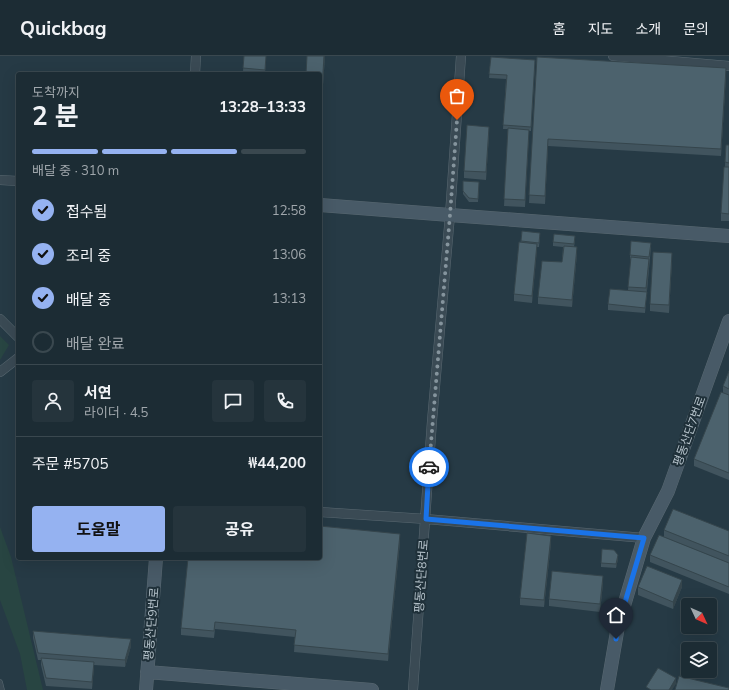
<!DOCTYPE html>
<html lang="ko">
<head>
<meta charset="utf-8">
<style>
	body { margin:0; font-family:Mulish,"Noto Sans KR",sans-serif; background:#25343c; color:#f1f3f6; height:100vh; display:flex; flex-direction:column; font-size:15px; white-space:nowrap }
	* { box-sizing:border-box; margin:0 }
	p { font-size:13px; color:#a0a7ac }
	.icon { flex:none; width:22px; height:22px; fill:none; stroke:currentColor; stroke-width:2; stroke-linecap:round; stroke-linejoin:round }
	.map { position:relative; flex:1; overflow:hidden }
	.details { position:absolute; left:16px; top:16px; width:306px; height:488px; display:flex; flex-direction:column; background:#1c2c34; border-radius:4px; box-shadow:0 4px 16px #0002,0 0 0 1px #3a484f }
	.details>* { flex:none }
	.needle { width:26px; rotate:134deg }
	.tools { position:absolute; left:681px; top:542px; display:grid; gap:8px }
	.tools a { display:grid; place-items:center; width:36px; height:36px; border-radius:4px; background:#1c2c34; box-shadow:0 4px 16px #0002,0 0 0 1px #3a484f; font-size:20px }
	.pin { position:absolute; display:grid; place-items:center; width:34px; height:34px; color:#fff; margin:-41px -17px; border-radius:50% 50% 50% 0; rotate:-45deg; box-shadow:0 0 4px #0007 }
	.pin .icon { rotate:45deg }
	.courier { position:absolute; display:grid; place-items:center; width:40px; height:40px; margin:-20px; border:3px solid #1a73e8; border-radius:50%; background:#fff; color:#222; box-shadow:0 1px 5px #0007 }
	.summary em { font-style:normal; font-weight:700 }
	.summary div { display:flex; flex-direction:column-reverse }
	.summary { display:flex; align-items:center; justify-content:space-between; height:68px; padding:0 16px }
	h1 { font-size:26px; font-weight:700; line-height:30px }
	.bar { display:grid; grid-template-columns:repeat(4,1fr); gap:6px 4px; align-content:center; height:48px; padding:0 16px }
	.bar i { height:5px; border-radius:3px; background:#3a484f }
	.bar .current { background:#95b2f1 }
	.bar p { grid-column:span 4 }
	.line { display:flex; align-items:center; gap:10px; padding:0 16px; border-top:1px solid #3a484f }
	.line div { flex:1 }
	.round { display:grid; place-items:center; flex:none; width:42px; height:42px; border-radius:4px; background:#25343c }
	ol { padding:0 16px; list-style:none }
	li { display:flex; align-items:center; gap:12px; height:44px }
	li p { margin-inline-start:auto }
	li .icon { padding:4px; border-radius:50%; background:#95b2f1; color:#111; stroke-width:4 }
	li:last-child { color:#a0a7ac }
	li i { width:22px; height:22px; border:2px solid #3a484f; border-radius:50% }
	.button { display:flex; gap:8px; margin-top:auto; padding:8px 16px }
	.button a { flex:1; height:46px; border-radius:4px; background:#95b2f1; color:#111; font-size:16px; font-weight:700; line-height:46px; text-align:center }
	.button a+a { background:#25343c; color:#f1f3f6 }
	header { display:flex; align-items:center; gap:24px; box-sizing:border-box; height:56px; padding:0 20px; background:#1c2c34; border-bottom:1px solid #3a484f }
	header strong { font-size:19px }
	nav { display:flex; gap:22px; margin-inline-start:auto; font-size:14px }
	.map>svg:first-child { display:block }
</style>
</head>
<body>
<header>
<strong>Quickbag</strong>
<nav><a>홈</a><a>지도</a><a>소개</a><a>문의</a></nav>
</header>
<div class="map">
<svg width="729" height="634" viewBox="0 0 729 634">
	<rect width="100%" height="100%" fill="#263a45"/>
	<path fill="#284542" d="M0,280L9,289L0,304Z
		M0,471L11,501L43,634H27L20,598L0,544Z"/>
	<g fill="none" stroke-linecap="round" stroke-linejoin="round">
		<defs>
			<path id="lane" d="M0,626L2,634"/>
			<path id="street" d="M613,0L729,10
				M195,18L196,0
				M0,124L18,125
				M0,263L18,281
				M0,316L18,302
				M320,456L426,463L644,482
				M413,634L432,365L450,159L461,0"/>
			<path id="secondary" d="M320,149L450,159L729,180
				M147,616L372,634
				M146,634L156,502
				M607,634L618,570L644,482L668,435L729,265"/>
		</defs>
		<use href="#lane" stroke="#596871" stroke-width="5.5"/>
		<use href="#street" stroke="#596871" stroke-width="10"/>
		<use href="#secondary" stroke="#596871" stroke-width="14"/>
		<use href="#lane" stroke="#3a4a54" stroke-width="4.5"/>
		<use href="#street" stroke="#3a4a54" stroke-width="9"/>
		<use href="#secondary" stroke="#485a67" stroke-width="13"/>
	</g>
	<path fill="#41545e" d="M244,0H266L265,18H242L243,16Z
		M325,0L321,58H320V18Z
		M491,1L535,7L531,75H529L525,151L504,150L508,73H503L506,23L489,22Z
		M537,1L726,19L721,100L548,90L545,148L529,147Z
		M489,78L486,124L464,122V115Z
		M726,89H729V165H721V157L725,111Z
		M463,125L479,126L478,146H469L463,138Z
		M522,175L540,180L539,191H537L532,247L514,245V238Z
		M575,184L574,191L577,198L572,251L538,248V241L562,206L563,191L553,190V186Z
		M651,191L645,257L608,254V248L628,234L631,203H630V199Z
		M672,205L669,257L650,255V248Z
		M729,315V424L694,410V403L723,337V330Z
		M664,474L729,475V507L664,481Z
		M400,486L388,605L294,596L295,581L215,573L214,582L181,579V572Z
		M551,487L544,551L520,549V542Z
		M650,499L729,507V538L650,506Z
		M618,503L616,512L601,511V507Z
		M603,527L600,556L549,550V543Z
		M638,531H682L673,553L638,539Z
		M33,575L131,590L125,611L94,609L92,633L46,630L41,609V604H38L33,582Z"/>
	<path fill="#35454c" d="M324,0H325L321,58V50Z
		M726,12V19L721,100V93Z
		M489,71V78L486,124V116Z
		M529,74V81L525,151V144Z
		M548,83V90L545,148V140Z
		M537,188V195L532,247V240Z
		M577,191V198L572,251V244Z
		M672,197V205L669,257V249Z
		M649,203V208L646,238V232Z
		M400,478V486L388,605V598Z
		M551,480V487L544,551V544Z
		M618,499V503L616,512V508Z
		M603,520V527L600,556V548Z
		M682,524V531L673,553V546Z
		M131,583V590L125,611V604Z
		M94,606V613L92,633V626Z
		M676,622V628L672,634H669Z"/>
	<path fill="#4c626d" stroke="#35454c" d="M244,0H266L265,14L243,12Z
		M307,0H324L321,50H320V18H306Z
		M491,1L535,4L531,71L503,69L507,19L489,18Z
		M537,1L726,12L721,93L548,83L545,140L529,139Z
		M242,16L264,17V18H242Z
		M467,69L489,71L486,116L464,115Z
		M508,72L529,74L525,144L504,143Z
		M726,89H729V107L725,106Z
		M724,111H729V158L721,157Z
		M463,125L479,126L478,143L469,142L463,135Z
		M522,175L540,177L539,187L521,185Z
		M554,178L575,180L574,188L553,186Z
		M631,185L651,187L649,201L630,199Z
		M519,186L537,188L532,240L514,238Z
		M564,190L577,191L572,244L538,241L542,205L562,206Z
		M653,196L672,197L669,249L650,248Z
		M631,201L649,203L646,232L628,231Z
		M610,233L647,236L645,252L608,248Z
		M729,315V333L723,330Z
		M721,336L729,339V417L694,403Z
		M673,453L729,475V500L664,474Z
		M320,470L400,478L388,598L294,589L296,574L215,566L214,575L181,572L188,502H320Z
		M527,477L551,480L544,544L520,542Z
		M659,479L729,507V531L650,499Z
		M602,493L614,494L618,499L616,508L601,507Z
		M647,510L682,524L673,546L638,531Z
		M552,515L603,520L600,548L549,543Z
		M33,575L131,583L125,604L38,597Z
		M41,602L94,606L92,626L46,622Z
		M658,612L676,622L669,634H651L646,631Z
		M679,620L729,632V634H675Z"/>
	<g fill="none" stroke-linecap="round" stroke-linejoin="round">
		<path stroke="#85949d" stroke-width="4" stroke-dasharray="0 7.2" d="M429,411L450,159L457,64"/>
		<path stroke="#1a73e8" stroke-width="5" d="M429,411L426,463L644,482L618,570L616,583"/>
	</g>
	<g text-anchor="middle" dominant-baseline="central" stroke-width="4" stroke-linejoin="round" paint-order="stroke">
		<g font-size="12" fill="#b8c5cd" stroke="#1f3039">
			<text transform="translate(689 375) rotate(-70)">평동산단7번로</text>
			<text transform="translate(421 520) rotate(-86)">평동산단8번로</text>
			<text transform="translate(151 568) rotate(-85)">평동산단9번로</text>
		</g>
	</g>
</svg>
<div class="tools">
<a><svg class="needle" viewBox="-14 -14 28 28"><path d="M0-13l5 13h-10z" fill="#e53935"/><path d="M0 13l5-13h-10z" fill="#a0a7ac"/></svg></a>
<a><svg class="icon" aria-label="layers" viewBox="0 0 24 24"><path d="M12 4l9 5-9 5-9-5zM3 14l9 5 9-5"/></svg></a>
</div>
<div class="pin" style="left:457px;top:64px;background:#ea580c"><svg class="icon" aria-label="bag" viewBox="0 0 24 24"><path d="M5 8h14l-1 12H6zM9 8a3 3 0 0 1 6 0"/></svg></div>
<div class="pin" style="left:616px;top:583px;background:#1f2937"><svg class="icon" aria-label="home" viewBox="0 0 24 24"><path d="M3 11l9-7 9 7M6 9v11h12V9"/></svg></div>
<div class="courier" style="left:429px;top:411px"><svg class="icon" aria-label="car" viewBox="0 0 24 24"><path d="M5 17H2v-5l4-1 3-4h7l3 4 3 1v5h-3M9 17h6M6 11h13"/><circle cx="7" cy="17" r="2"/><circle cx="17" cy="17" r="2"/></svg></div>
<section class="details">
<div class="summary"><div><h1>2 분</h1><p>도착까지</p></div><em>13:28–13:33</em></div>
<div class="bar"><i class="current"></i><i class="current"></i><i class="current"></i><i></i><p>배달 중 · 310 m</p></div>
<ol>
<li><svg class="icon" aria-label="check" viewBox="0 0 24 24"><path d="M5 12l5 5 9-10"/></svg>접수됨<p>12:58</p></li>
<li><svg class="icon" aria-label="check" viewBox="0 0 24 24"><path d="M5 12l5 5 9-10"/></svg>조리 중<p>13:06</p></li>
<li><svg class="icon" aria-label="check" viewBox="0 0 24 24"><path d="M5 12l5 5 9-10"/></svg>배달 중<p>13:13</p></li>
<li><i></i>배달 완료</li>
</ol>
<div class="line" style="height:72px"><a class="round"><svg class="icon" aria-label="person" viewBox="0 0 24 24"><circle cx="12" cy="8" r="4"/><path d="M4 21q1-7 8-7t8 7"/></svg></a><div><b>서연</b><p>라이더 · 4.5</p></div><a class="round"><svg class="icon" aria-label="chat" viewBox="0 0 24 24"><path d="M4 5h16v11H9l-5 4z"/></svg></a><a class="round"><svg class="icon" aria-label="phone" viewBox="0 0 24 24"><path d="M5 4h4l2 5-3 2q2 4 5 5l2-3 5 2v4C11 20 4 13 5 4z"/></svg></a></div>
<div class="line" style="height:52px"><div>주문 #5705</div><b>₩44,200</b></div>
<div class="button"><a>도움말</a><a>공유</a></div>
</section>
</div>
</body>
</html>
